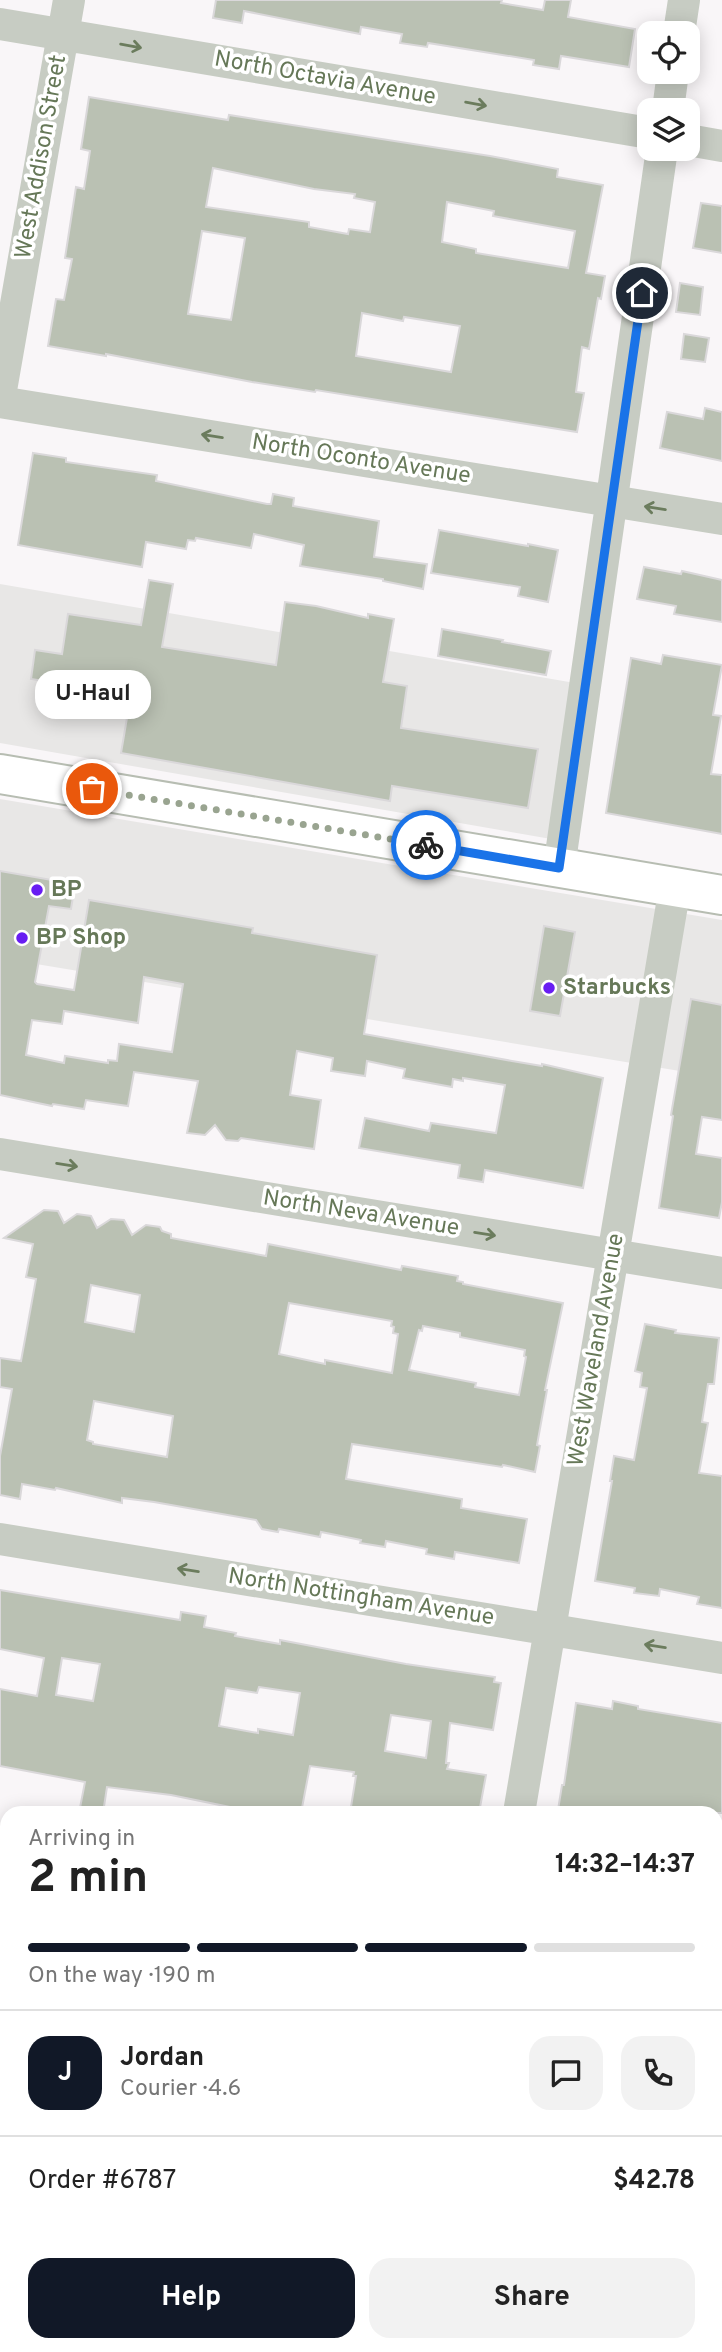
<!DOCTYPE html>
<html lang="en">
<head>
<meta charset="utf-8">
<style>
	body { margin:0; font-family:Overpass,sans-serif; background:#f2f2f2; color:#222; height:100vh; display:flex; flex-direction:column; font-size:26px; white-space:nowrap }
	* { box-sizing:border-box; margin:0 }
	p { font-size:23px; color:#767676 }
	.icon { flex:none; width:38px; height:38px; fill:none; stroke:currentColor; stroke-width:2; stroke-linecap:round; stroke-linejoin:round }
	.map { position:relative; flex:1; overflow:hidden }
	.side { position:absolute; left:0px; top:1806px; width:723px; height:546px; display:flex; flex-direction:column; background:#fff; border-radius:21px 21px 0 0; box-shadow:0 4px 18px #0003 }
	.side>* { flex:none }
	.fabs { position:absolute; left:637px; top:21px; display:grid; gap:14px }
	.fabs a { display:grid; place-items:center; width:63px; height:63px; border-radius:14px; background:#fff; box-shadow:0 4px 18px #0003; font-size:35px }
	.pin { position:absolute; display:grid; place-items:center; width:60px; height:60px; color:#fff; margin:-30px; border:4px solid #fff; border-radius:50%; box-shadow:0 2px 7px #0007 }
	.courier { position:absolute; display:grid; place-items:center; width:70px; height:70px; margin:-35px; border:5px solid #1a73e8; border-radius:50%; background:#fff; color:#222; box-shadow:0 2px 9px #0007 }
	.bubble { position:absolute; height:49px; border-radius:21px; background:#fff; box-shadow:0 4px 18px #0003; font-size:23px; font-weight:700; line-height:49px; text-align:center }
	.overview em { font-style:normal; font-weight:700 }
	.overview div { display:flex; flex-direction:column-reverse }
	.overview { display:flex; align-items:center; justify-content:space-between; height:119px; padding:0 28px }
	h1 { font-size:46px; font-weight:700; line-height:52px }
	.bar { display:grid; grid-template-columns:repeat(4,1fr); gap:10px 7px; align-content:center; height:84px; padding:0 28px }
	.bar i { height:9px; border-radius:5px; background:#e0e0e0 }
	.bar .on { background:#111827 }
	.bar p { grid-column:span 4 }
	.line { display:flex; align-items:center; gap:18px; padding:0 28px; border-top:2px solid #e0e0e0 }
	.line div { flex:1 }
	.round { display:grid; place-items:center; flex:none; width:74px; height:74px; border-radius:21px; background:#f2f2f2 }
	.action { display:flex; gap:14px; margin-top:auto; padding:14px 28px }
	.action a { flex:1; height:80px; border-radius:21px; background:#111827; color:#fff; font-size:28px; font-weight:700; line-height:80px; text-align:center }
	.action a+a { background:#f2f2f2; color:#222 }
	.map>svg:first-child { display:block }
</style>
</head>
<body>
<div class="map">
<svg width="722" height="2352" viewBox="0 0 722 2352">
	<rect width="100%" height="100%" fill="#f9f6f8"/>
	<path fill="#e8e7e6" d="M0,584L575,683L551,839L0,743Z
		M0,799L722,920V1078L0,958Z"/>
	<path fill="#bac1b3" stroke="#dad8da" stroke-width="2" fill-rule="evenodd" d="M216,0H502L501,3L543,10L545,0H571L568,17L635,29L629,67L561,56L559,69L533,65L534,60L428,43L427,47L400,43L402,34L361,27L360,34L244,11L242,23L213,18Z
		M89,97L228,120L229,115L490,156L558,169L557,177L603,185L586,273L605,276L601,299L598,298L589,349L582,347L576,392L584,393L577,432L316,390L315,392L252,382L106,354V356L48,346L56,299L64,300L72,259L65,258L76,187L84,189L90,151L81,149ZM213,168L314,189L355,194L354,198L375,202L370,232L349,229L348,234L309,227V222L206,207ZM447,202L494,211L493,216L575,231L568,268L476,253V249L442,242ZM202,231L245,238L231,320L188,314ZM362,313L403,321L404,317L460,326L451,372L356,356Z
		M701,203L722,206V253L693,248Z
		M680,283L703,287L700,315L676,312Z
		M684,334L709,338L705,362L681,359Z
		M705,408L722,412V461L660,448L667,412L703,419Z
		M33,453L66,458V462L157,475L156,481L267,504H271L273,494L294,498L293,506L379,521L374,557L427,564L423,589L383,581V579L300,566L304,545L254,534L251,548L196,538L195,541L188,540L186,549L146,542L142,567L18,545Z
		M439,530L528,546V544L558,550L548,602L518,596L520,587L431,573Z
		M644,567L681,574L682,571L722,580V622L674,614L676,606L637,599Z
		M149,580L173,584L162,647L276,665L285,602L316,606L368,618V614L394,619L383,682L407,686L401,728L538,749L528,808L392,786L390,801L121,753L131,694L31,679L35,650L62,654L68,614L141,625Z
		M442,629L503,640L502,642L551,651L546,675L438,656Z
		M663,655L722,665L713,715L721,716L711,774L722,775V834L606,813L631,658L661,664Z
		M0,871L75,884L71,909L49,906L35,982L37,984L74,990L89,900L253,928L252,933L377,955L364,1034L512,1061L542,1066V1064L603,1078L583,1188L485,1170L483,1182L458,1178L460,1165L359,1148L365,1118L429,1131L431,1123L496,1133L505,1085L463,1078V1081L453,1079L452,1087L403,1078L405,1069L367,1061L365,1076L331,1071L333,1058L297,1051L290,1095L321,1100L314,1149L241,1138L238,1141L226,1140L215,1125L205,1135L187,1133L198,1081L134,1072L128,1106L86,1100L84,1109L53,1104L52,1106L0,1095ZM144,977L183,984L172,1052L119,1044L117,1061L108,1060V1063L65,1056L64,1063L26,1055L32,1020L62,1024L64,1011L138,1023Z
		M544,926L575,932L560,1016L530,1011Z
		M691,999L722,1005V1120L702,1117L696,1154L722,1158V1202L719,1218L659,1208L673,1116L671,1115Z
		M44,1210L58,1211L64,1223L77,1214L91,1216L97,1228L111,1219L124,1220L132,1235L146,1225L160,1227L162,1231L171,1234V1238L266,1256L268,1244L401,1270L402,1266L458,1276L457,1281L463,1282V1284L563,1303L545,1390H547L537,1445L540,1446L535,1472L503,1465L502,1467L352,1444L346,1479L462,1499L461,1508L527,1519L519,1563L455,1552L454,1559L426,1554L427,1549L386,1541L385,1547L360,1543L361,1540L321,1532L320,1537L279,1529L278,1532L262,1529L256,1520L154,1502L122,1498V1503L56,1488L55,1490L22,1484L20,1499L0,1495V1456L12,1389L0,1387V1358L21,1361L36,1279L26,1277L33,1244L4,1238ZM91,1285L140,1295L134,1332L85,1322ZM289,1303L392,1321L391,1326L394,1327L393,1333L398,1334L392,1373L325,1360V1364L279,1354ZM423,1326L460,1333V1337L525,1350L524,1356L526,1357L519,1395L475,1387L476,1383L409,1370L419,1330L422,1331ZM94,1401L173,1416L167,1457L93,1444V1442L87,1440Z
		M645,1324L676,1330L675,1333L719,1338L714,1384H708L702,1422L708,1423L699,1473L722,1476V1608L697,1604L699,1597L660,1589L659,1596L634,1593L635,1588L595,1581L612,1481H610L614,1456L634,1460L647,1388L640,1387L642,1373L635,1371Z
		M0,1590L180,1620L181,1612L206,1616L204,1627L236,1633L235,1636L280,1644V1640L406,1664L495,1677L494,1682L501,1683L493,1730L450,1723L446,1763H449L447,1769L486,1775L479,1813H350L356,1776H353L354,1772L310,1766L301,1813H259L171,1795L107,1787L103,1813H79L85,1782L0,1766V1689L37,1696L44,1658L0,1649ZM62,1658L100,1664L93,1701L56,1695ZM259,1687L300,1693L293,1735L258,1729V1733L219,1726L226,1688L257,1693ZM391,1715L431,1721L426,1758L385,1751Z
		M613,1701L638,1706V1709L722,1723V1813H582L558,1810L562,1785H564L576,1703L612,1709Z"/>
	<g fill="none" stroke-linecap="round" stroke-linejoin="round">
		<defs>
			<path id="major" d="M0,774L722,895"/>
		</defs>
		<use href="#major" stroke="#b7bdb2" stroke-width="42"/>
		<path stroke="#c7ccc3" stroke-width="32" d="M0,24L649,133
			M679,33L684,0
			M668,110L673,72
			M688,140L722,146
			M0,396L69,0
			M0,402L722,519
			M559,868L662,149
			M0,1154L722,1273
			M0,1539L722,1658
			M519,1813L675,887
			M0,1920L7,1921
			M716,2037L722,2038
			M0,2304L7,2305
			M255,2345L298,2352
			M428,2352L430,2345"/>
		<use href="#major" stroke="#fff" stroke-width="38"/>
	</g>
	<defs><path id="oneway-shaft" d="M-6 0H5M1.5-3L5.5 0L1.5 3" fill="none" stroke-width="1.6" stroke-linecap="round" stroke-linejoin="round" transform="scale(1.75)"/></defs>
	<g stroke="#6b7c5d">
		<use href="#oneway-shaft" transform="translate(131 46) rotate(10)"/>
		<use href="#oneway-shaft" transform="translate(476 104) rotate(10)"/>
		<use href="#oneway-shaft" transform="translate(212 436) rotate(-171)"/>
		<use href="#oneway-shaft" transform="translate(655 508) rotate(-171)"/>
		<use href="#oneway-shaft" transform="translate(67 1165) rotate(9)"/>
		<use href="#oneway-shaft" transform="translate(485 1234) rotate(9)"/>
		<use href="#oneway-shaft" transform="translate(188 1570) rotate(-171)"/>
		<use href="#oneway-shaft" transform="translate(655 1646) rotate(-171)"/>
	</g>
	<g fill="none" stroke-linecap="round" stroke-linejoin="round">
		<path stroke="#99a490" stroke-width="7" stroke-dasharray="0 12.6" d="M92,789L426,845"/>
		<path stroke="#1a73e8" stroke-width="9" d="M426,845L559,868L642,293"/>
	</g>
	<g fill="#681df2" stroke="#fff" stroke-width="2.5">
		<circle cx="37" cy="890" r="7"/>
		<circle cx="22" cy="938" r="7"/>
		<circle cx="549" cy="988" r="7"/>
	</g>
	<g text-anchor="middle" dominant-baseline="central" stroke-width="7" stroke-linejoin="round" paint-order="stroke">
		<g font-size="23" fill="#667858" stroke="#fff">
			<text transform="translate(325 79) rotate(10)">North Octavia Avenue</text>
			<text transform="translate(42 157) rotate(-80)">West Addison Street</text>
			<text transform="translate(361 460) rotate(9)">North Oconto Avenue</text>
			<text transform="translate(361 1214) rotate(9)">North Neva Avenue</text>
			<text transform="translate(597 1350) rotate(-80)">West Waveland Avenue</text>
			<text transform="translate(361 1598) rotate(9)">North Nottingham Avenue</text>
		</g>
		<g font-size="23" font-weight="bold" fill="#667858" stroke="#fff" text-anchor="start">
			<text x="51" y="890">BP</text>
			<text x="36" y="938">BP Shop</text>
			<text x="563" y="988">Starbucks</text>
		</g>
	</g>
</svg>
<div class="fabs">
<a><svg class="icon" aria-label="locate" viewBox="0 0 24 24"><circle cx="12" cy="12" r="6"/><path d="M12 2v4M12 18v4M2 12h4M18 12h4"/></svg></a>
<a><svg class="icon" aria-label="layers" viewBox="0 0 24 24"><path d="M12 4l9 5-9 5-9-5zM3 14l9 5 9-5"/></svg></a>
</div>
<div class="pin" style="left:92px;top:789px;background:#ea580c"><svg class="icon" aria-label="bag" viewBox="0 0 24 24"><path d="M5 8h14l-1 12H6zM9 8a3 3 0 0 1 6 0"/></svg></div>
<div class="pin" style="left:642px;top:293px;background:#1f2937"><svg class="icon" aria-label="home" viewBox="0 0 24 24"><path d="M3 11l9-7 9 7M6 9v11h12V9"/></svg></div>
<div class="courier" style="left:426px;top:845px"><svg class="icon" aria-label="bike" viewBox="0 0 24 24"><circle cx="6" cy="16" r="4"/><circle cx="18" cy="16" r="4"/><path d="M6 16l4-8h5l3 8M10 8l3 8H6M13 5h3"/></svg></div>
<div class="bubble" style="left:35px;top:670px;width:116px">U-Haul</div>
<section class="side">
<div class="overview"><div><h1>2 min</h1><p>Arriving in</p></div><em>14:32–14:37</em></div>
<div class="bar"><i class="on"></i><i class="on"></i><i class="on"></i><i></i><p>On the way · 190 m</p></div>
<div class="line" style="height:126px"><b class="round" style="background:#111827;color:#fff">J</b><div><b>Jordan</b><p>Courier · 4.6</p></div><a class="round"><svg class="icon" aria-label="chat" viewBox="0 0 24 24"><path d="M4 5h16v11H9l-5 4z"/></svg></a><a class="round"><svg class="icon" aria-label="phone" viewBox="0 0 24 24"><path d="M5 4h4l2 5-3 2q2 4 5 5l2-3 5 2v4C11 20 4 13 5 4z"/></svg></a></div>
<div class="line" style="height:91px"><div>Order #6787</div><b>$42.78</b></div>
<div class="action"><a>Help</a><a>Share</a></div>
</section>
</div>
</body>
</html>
